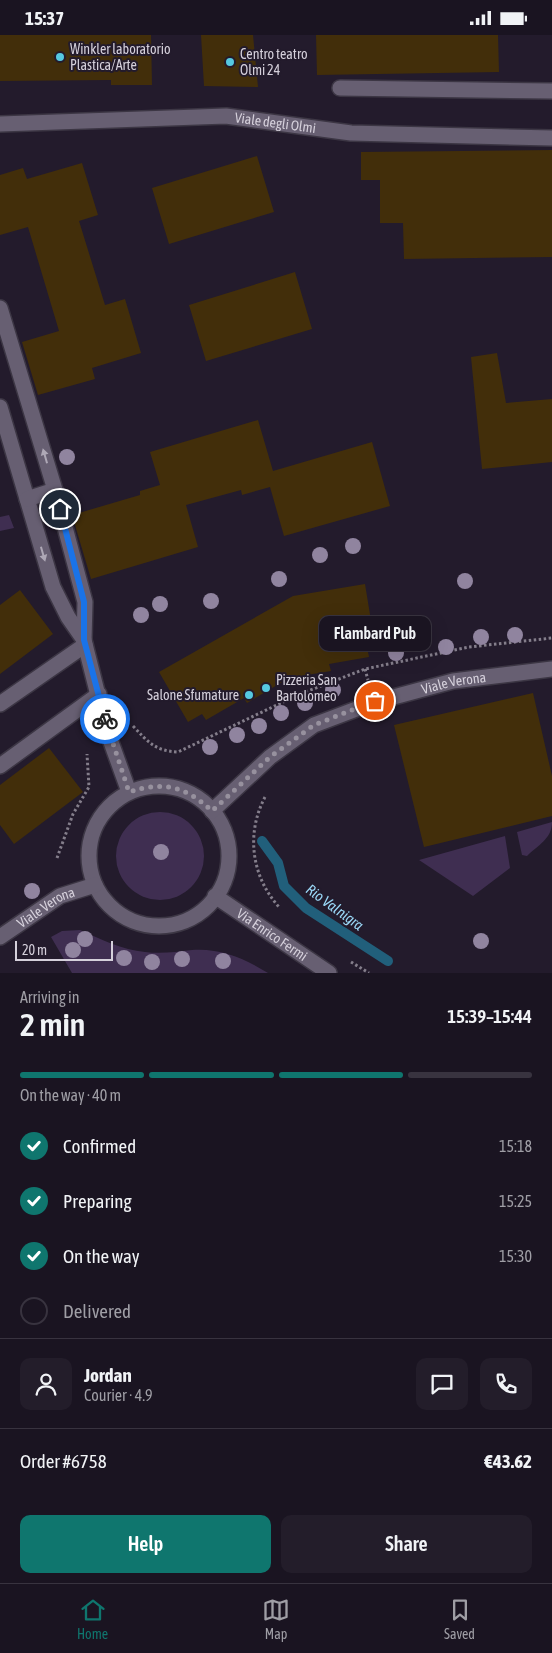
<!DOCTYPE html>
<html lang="en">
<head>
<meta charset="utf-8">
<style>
	body { margin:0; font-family:"Asap Condensed",sans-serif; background:#231d2a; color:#f1f3f6; height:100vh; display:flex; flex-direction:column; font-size:19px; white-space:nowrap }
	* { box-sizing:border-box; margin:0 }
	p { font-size:16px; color:#9f9ea5 }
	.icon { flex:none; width:28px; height:28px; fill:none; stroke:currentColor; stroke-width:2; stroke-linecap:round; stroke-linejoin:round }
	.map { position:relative; height:938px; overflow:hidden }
	.details { display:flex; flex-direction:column; background:#1a1421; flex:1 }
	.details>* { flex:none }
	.scale { position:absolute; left:15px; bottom:12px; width:98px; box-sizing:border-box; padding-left:5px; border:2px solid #d5d0db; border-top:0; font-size:14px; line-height:18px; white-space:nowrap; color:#d5d0db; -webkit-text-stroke:4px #231b2c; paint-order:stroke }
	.pin { position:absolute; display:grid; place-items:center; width:42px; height:42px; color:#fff; margin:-21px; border:2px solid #fff; border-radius:50%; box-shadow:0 1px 5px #0007 }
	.courier { position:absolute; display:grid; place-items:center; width:50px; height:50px; margin:-25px; border:4px solid #1a73e8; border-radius:50%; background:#fff; color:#222; box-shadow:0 1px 6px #0007 }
	.bubble { position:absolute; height:35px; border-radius:10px; background:#1a1421; box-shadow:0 5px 20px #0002,0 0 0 1px #38333f; font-size:16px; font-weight:600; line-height:35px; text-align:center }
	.head em { font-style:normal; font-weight:600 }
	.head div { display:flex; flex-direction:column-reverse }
	.head { display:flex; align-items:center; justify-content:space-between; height:85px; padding:0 20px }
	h1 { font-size:32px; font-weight:600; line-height:38px }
	.bar { display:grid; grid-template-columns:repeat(4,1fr); gap:8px 5px; align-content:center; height:60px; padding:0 20px }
	.bar i { height:6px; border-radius:4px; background:#38333f }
	.bar .selected { background:#0f766e }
	.bar p { grid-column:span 4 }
	.line { display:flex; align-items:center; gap:12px; padding:0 20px; border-top:1px solid #38333f }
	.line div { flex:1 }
	.round { display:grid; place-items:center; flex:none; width:52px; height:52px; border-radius:10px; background:#231d2a }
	ol { padding:0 20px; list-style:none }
	li { display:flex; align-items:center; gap:15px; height:55px }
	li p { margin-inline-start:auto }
	li .icon { padding:5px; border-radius:50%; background:#0f766e; color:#fff; stroke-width:4 }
	li:last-child { color:#9f9ea5 }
	li i { width:28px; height:28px; border:2px solid #38333f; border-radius:50% }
	.button { display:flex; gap:10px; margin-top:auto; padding:10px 20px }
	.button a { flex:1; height:58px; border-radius:10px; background:#0f766e; color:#fff; font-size:20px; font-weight:600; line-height:58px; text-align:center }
	.button a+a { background:#231d2a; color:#f1f3f6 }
	.status { display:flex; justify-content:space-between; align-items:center; height:35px; padding:0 25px; background:#1a1421; direction:ltr }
	.status svg { height:14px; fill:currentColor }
	.tabs { display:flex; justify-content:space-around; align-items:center; height:70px; border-top:1px solid #38333f; background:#1a1421; font-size:14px; color:#9f9ea5 }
	.tabs a { display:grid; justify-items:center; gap:2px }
	.tabs .selected { color:#0f766e }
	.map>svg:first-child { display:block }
</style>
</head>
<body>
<div class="status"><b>15:37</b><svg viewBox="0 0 49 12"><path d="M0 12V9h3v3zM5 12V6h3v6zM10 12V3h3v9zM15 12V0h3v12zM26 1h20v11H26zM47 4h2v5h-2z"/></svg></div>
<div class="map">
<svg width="552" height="938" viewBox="0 0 552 938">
	<rect width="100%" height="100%" fill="#231b2c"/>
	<path fill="#3f2e51" d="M9,480L14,493L0,496V482Z
		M116 821a44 44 0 1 1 88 0a44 44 0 1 1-88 0Z
		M552,787C552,804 538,810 527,821L522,820L517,797Z
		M505,801L510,833L473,861L419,825Z
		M80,895C101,904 122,915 145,917C161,919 176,917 192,915C220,913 244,923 268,938H72L51,902L62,896Z"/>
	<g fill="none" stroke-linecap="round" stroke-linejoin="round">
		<path stroke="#215f7b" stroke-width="10" d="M262,806L278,828L284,851L306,873L388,926"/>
	</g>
	<path fill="#422e0a" d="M0,0H151L152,50H111V45L0,46Z
		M201,0H253L258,52L204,51Z
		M316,0H498L499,37L317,40Z
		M552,115V222L404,224L403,188H380V145H361V117Z
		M257,121L274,177L169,209L152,153Z
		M82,128L98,180L79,186L105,270L125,264L141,318L92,333L95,344L38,360L22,307L59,296L28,192L0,200V140L23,133L27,144Z
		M295,237L312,294L206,326L189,270Z
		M497,318L506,368L552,364V427L482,434L471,322Z
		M258,385L273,436L372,407L390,471L284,501L270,452L242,460L241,455L186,470L198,512L91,544L72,480L140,460V456L160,450L150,417Z
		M365,549L375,610L367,612L369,622L329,629L331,636L289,643L247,668L244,663L206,685L202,679L188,687L159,637L293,561Z
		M20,555L53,599L0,639V570Z
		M533,658L552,741V781L424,812L394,690Z
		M49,713L83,757L14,809L0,790V750Z"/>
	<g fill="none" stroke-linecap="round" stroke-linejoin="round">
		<defs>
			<path id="lane" d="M340,53L552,56
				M0,669L85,610
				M0,731L99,659"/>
			<g id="street">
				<path id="s1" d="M0,89L226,81L351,98L552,103"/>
				<path d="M0,273L55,455L85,567L84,605L107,696L129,757"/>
				<path d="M0,372L53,552L68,582L84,605"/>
				<path d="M27,464L55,455"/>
			</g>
			<g id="secondary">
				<circle cx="159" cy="821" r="70"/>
				<path id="s2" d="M212,776L270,722L314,690L375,667L453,646L552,634"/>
				<path id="s3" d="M215,861L329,938"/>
				<path id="s4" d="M0,902L60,861L95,850"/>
			</g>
		</defs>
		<use href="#lane" stroke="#3c3644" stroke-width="18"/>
		<use href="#street" stroke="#3c3644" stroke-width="18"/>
		<use href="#secondary" stroke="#3c3644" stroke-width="18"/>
		<path stroke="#847e8b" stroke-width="3" stroke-dasharray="2.5 2.5" stroke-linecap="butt" d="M365,634L368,645
			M133,691C148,707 155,716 178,717L300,659L365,634L469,612L552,603
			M265,762C246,798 251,841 279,872
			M57,823L73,779L89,752L87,719
			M351,927L369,938"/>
		<use href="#lane" stroke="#675f72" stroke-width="15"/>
		<use href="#street" stroke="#675f72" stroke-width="15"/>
		<use href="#secondary" stroke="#675f72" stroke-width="15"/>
	</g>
	<g fill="#90849f">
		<circle cx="67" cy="422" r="8"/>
		<circle cx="353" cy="511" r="8"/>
		<circle cx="320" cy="520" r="8"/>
		<circle cx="279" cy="544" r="8"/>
		<circle cx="465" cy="546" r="8"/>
		<circle cx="211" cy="566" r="8"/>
		<circle cx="160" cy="569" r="8"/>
		<circle cx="141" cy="580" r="8"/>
		<circle cx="515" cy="600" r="8"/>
		<circle cx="481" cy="602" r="8"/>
		<circle cx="446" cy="612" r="8"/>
		<circle cx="396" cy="618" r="8"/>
		<circle cx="333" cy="655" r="8"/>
		<circle cx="305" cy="668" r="8"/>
		<circle cx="281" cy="678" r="8"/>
		<circle cx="259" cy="691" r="8"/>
		<circle cx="237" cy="700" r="8"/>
		<circle cx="210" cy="712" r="8"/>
		<circle cx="161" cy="817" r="8"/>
		<circle cx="32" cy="856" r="8"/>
		<circle cx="85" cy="904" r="8"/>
		<circle cx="481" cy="906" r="8"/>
		<circle cx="73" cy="915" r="8"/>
		<circle cx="124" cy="923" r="8"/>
		<circle cx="182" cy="924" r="8"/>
		<circle cx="223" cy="926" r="8"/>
		<circle cx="152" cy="927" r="8"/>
	</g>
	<defs><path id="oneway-solid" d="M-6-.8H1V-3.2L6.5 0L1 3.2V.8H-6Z" transform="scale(1.25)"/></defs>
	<g fill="#aea8b6">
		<use href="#oneway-solid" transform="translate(45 421) rotate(-106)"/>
		<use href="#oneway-solid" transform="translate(43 519) rotate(74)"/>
	</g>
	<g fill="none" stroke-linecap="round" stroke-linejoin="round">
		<path stroke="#97919e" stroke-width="5" stroke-dasharray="0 9" d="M105,684L129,757C164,746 185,751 212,776L270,722L314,690L375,666"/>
		<path stroke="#1a73e8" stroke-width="6" d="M60,474L84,567V605L105,684"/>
	</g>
	<g fill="#56c9e1" stroke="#231b2c" stroke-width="2">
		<circle cx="60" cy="22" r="5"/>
		<circle cx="230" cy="27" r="5"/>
		<circle cx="266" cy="653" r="5"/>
		<circle cx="249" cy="660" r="5"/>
	</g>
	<g text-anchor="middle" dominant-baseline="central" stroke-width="4" stroke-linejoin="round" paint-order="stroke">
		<g font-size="14" fill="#d5d0db" stroke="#231b2c" text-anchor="start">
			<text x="70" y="14">Winkler laboratorio<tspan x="70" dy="16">Plastica/Arte</tspan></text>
			<text x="240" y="19">Centro teatro<tspan x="240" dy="16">Olmi 24</tspan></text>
			<text x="276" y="645">Pizzeria San<tspan x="276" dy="16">Bartolomeo</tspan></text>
			<text x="239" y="660" text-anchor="end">Salone Sfumature</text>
		</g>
		<g font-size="14" fill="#d5d0db" stroke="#231b2c">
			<text stroke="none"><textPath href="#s1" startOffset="276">Viale degli Olmi</textPath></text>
			<text stroke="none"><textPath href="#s2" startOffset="280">Viale Verona</textPath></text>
			<text stroke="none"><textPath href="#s4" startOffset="55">Viale Verona</textPath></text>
			<text stroke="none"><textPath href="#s3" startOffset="69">Via Enrico Fermi</textPath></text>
		</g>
		<g font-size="15" font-style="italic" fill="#9ad7f6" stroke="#231b2c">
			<text transform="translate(335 872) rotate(36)">Rio Valnigra</text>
		</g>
	</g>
</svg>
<div class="scale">20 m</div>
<div class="pin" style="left:375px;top:666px;background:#ea580c"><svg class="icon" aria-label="bag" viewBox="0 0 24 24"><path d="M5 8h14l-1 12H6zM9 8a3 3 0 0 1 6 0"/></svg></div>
<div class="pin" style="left:60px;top:474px;background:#1f2937"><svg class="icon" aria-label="home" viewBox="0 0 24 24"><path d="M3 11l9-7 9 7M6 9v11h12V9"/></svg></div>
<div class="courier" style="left:105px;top:684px"><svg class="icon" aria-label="bike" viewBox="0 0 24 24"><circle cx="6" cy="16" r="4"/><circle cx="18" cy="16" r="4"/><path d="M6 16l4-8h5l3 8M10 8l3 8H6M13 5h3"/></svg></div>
<div class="bubble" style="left:319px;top:581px;width:112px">Flambard Pub</div>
</div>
<section class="details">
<div class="head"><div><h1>2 min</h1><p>Arriving in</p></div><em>15:39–15:44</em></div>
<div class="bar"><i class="selected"></i><i class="selected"></i><i class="selected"></i><i></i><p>On the way · 40 m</p></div>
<ol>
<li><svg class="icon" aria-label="check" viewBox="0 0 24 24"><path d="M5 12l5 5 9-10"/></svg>Confirmed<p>15:18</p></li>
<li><svg class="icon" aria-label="check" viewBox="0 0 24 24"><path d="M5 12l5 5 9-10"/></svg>Preparing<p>15:25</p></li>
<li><svg class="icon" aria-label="check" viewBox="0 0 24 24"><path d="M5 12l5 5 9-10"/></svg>On the way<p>15:30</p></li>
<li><i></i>Delivered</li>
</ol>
<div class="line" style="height:90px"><a class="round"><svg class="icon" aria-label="person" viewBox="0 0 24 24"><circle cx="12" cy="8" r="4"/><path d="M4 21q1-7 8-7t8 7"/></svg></a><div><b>Jordan</b><p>Courier · 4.9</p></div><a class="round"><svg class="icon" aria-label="chat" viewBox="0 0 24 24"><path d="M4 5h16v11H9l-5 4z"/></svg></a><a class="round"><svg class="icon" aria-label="phone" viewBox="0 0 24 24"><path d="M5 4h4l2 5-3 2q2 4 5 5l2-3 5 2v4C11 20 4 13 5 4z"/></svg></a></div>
<div class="line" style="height:65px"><div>Order #6758</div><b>€43.62</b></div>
<div class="button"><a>Help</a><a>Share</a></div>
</section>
<nav class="tabs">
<a class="selected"><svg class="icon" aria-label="home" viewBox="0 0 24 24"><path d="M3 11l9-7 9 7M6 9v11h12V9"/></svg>Home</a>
<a><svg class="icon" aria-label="map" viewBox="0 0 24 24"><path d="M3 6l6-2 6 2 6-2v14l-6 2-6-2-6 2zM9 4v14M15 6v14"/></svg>Map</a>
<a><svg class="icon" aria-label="saved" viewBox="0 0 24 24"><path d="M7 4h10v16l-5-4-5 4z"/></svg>Saved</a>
</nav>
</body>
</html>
